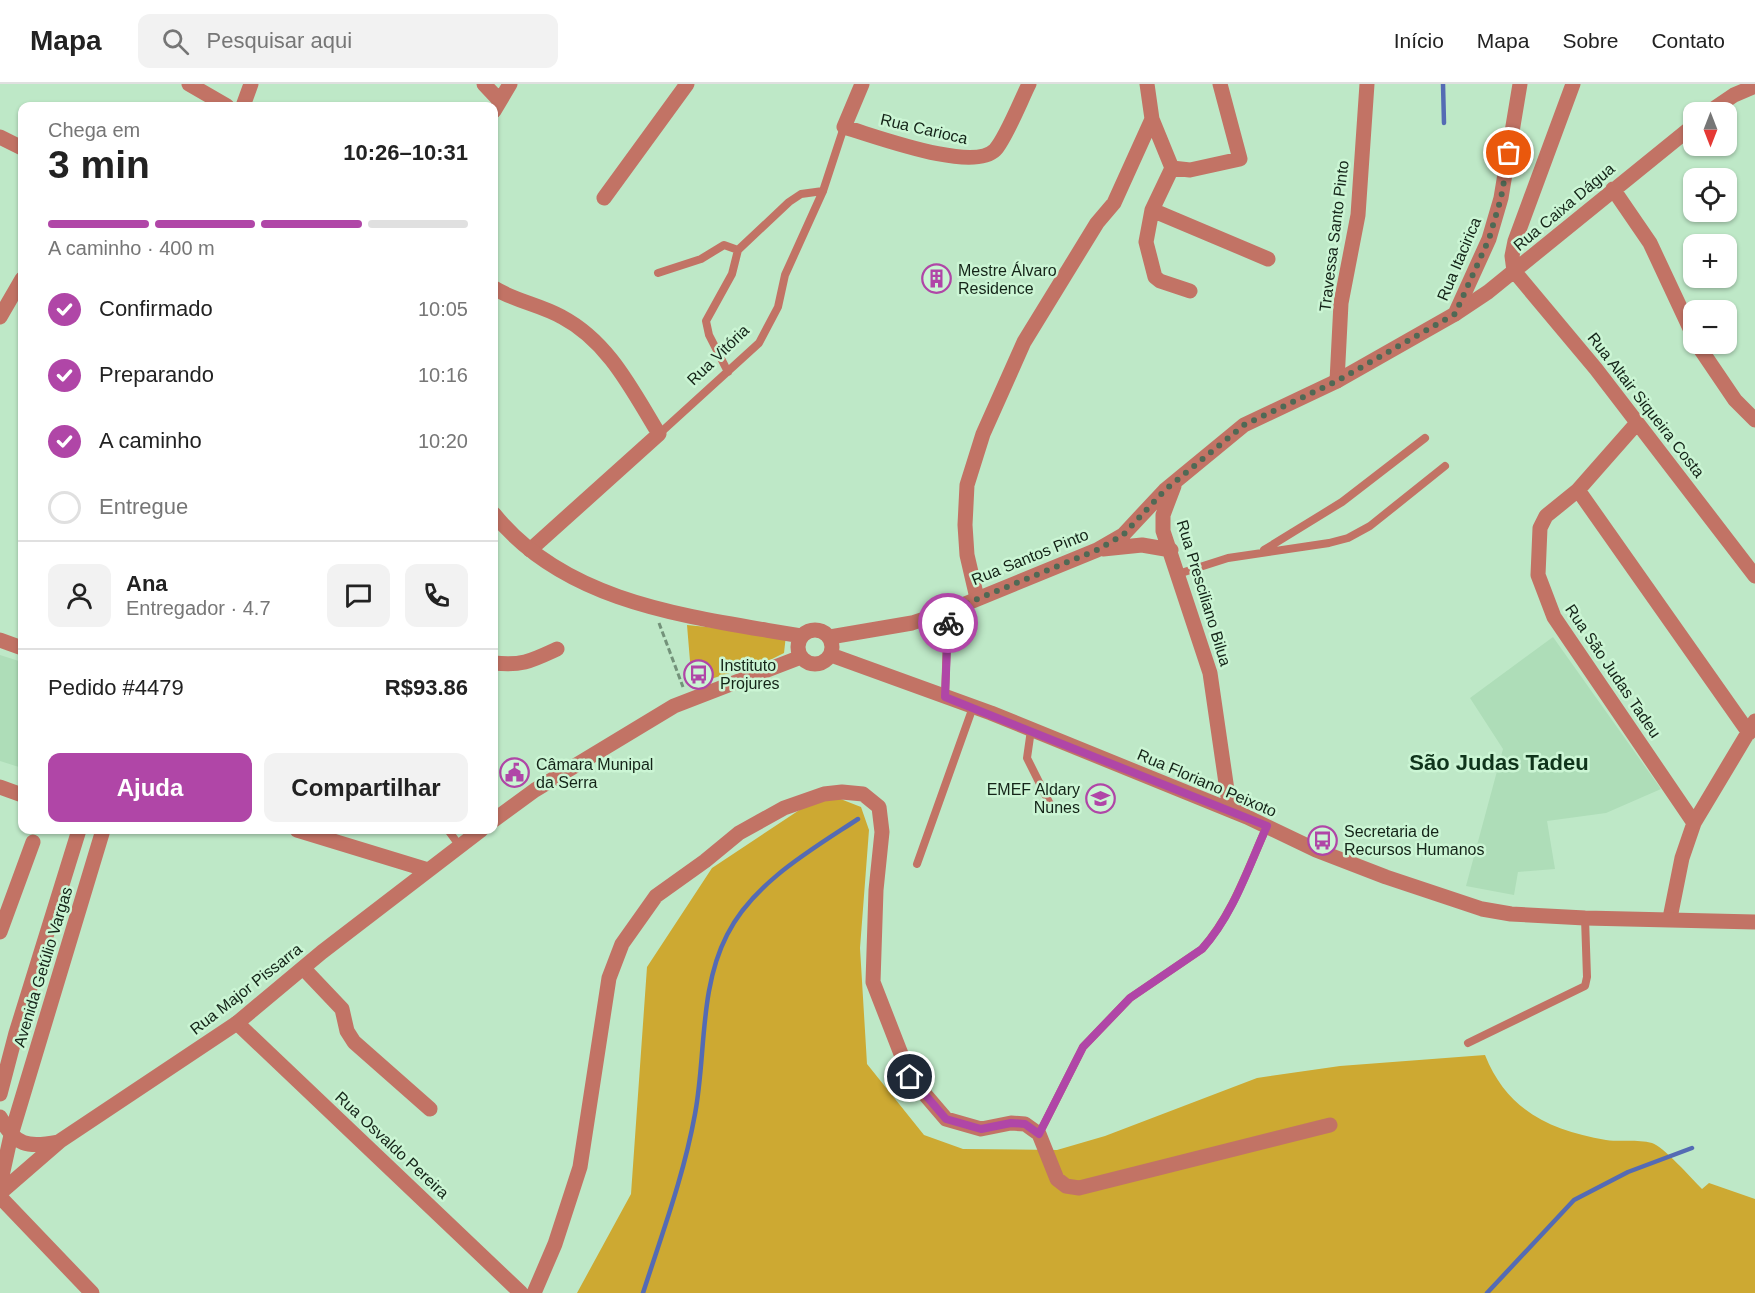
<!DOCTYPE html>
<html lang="pt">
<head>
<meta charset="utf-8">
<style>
	body { margin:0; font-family:Arial,sans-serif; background:#f2f2f2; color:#222; height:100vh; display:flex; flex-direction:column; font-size:22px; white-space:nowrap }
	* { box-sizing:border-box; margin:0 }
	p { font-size:20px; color:#767676 }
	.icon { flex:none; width:33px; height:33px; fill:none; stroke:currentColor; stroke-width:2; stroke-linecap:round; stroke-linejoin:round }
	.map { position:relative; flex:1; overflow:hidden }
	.side { position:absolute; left:18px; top:18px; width:480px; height:732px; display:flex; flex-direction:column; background:#fff; border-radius:12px; box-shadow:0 2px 4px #0004 }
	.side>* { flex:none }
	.needle { width:39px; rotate:180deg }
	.controls { position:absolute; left:1683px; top:18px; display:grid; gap:12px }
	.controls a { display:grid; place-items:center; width:54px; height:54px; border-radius:12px; background:#fff; box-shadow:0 2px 4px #0004; font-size:30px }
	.pin { position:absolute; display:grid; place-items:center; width:51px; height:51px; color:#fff; margin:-26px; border:3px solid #fff; border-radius:50%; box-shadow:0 2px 6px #0007 }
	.courier { position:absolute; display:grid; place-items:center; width:60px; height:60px; margin:-30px; border:4px solid #b046a7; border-radius:50%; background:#fff; color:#222; box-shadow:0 2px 8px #0007 }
	.summary em { font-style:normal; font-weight:700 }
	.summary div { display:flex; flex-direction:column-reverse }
	.summary { display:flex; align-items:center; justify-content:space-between; height:102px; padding:0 30px }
	h1 { font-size:39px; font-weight:700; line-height:45px }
	.bar { display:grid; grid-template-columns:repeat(4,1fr); gap:9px 6px; align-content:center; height:72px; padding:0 30px }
	.bar i { height:8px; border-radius:4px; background:#e0e0e0 }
	.bar .selected { background:#b046a7 }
	.bar p { grid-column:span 4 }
	.line { display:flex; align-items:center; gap:15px; padding:0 30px; border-top:2px solid #e0e0e0 }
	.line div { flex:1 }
	.round { display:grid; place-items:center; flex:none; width:63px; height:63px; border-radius:12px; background:#f2f2f2 }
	ol { padding:0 30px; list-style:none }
	li { display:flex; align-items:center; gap:18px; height:66px }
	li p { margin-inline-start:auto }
	li .icon { padding:6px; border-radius:50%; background:#b046a7; color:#fff; stroke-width:4 }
	li:last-child { color:#767676 }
	li i { width:33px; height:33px; border:3px solid #e0e0e0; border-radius:50% }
	.button { display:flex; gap:12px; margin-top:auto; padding:12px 30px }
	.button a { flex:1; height:69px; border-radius:12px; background:#b046a7; color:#fff; font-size:24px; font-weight:700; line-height:69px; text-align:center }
	.button a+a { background:#f2f2f2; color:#222 }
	header { display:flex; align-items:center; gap:36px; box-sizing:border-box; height:84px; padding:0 30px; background:#fff; border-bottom:2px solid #e0e0e0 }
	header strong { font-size:28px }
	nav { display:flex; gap:33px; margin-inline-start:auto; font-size:21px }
	.search { width:420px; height:54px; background:#f2f2f2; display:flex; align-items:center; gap:15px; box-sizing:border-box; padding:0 21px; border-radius:12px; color:#767676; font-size:22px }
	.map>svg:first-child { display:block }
</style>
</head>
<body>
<header>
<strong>Mapa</strong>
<div class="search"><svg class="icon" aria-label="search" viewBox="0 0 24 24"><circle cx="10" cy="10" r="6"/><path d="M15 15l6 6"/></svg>Pesquisar aqui</div>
<nav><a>Início</a><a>Mapa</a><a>Sobre</a><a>Contato</a></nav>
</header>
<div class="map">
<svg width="1755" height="1209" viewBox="0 0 1755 1209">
	<rect width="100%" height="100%" fill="#bee8c7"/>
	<path fill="#aeddb8" d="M1553,553L1661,705L1606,729L1547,737L1555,785L1518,788L1514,811L1466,802L1503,665L1470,614Z
		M0,571L22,578V684L0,677Z"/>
	<path fill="#cda932" d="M687,541L786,551L784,569L770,576L692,601Z
		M838,714L861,723L869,746L860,864L867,980L924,1051L963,1065L1057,1066L1105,1052L1257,994L1340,982L1485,971C1507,1026 1549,1046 1606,1056C1620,1058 1637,1055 1652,1059C1663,1062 1692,1095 1702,1105L1709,1099L1755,1115V1209H577L631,1110L647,883L712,784L813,717Z"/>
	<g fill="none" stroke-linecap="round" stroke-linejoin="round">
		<path stroke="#546bb4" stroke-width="4.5" d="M1443,0L1444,39
			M643,1209C662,1150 684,1091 695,1030C706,972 699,905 727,851C753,799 811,766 858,735
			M1487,1209L1574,1116L1628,1088L1692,1064"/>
		<path stroke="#73927a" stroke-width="3" stroke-dasharray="6 3" stroke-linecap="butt" d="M659,539L683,603"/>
		<path stroke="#c27365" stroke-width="8" d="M658,189L701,175L724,161L738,166
			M728,288L709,251L706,237L732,190L738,166L789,118L801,110L823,107
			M659,350L759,259L778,223L785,191L823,107L844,43
			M1264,466L1342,418L1425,354
			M1178,490L1228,474L1329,459L1348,454L1370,442L1445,382
			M945,612L948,527
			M1031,646L1027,674L1051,722
			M448,746L459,761
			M917,780L973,623
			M1468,959L1585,902L1587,893L1585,834
			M1039,1050L1083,963L1130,914L1202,865C1233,830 1248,784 1267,742"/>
		<path stroke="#c27365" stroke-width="15" d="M484,0L499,16
			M862,0L844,43C873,51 972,89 995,66C1006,54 1021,16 1029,0
			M1147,0L1152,35L1172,84L1152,126L1146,158L1155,193L1160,197L1190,207
			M1573,0L1515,157L1512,172L1514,187L1596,285L1755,492
			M243,22L251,0
			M494,27L510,0
			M1709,28L1734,11L1755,2
			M1172,84L1190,86L1240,75L1220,0
			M1613,105L1650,159L1694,253
			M604,114L687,0
			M1152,126L1268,175
			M494,204C515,217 541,221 562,233C609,258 632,306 659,350L530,466
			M1455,230L1488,208L1694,41
			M0,233L22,195
			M1697,260L1735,316L1755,336
			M1337,297L1341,219L1358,131L1367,0
			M1637,339L1578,406L1546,432L1540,444L1538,491L1554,533L1694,739
			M1578,406L1749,649
			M977,514L967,471L965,441L967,401L983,350L1024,258L1097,139L1114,119L1152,35
			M0,556L22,564
			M494,579C522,582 531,577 557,565
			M1670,834L1682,774L1694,739L1755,637
			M0,848L33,758
			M304,885L342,925L347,947L354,958L430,1025
			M237,939L521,1209
			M0,1113L92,1209
			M534,1209L555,1160L580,1083L609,894L622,860L656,812L705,777L739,749L784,724L824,710L842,708L863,710L879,723L882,748L876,806L873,898L910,993L946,1035L981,1045L1011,1039L1025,1040L1039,1050L1057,1095L1066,1102L1079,1104L1330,1041"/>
		<path stroke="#c27365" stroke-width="15" d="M189,0L227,22
			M0,53L22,64
			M1174,402L1163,431V447L1210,589L1228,713L1232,722L1240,728
			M494,430C567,521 693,533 801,552
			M1103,465L1142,461L1171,466
			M798 563a17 17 0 1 1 34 0a17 17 0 1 1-34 0Z
			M830,553L912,539L948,527L1097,466L1123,451L1165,406L1244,341L1337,297L1455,230L1489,155L1501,114L1520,0
			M831,571L991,629L1247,733L1316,766L1386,793L1482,825L1511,830L1585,834L1755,838
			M0,703L22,711
			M494,736L535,706L674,622L801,573
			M297,746L428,786
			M0,1010L16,949L79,746
			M0,1033C15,1062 28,1064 58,1058
			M0,1101L11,1051L103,746
			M0,1109L60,1057L237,939L322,868L481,746"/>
	</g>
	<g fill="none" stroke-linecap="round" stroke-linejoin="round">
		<path stroke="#506955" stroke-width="6" stroke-dasharray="0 10.8" d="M948,539V527L1097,466L1123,451L1165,406L1244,341L1337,297L1455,230L1489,155L1501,114L1509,69"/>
		<path stroke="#b046a7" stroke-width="8" d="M910,993L946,1035L981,1045L1011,1039L1025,1040L1039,1050L1083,963L1130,914L1202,865C1233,831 1248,784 1267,742L945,613L948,539"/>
	</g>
	<defs>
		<symbol id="building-ring" viewBox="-11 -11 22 22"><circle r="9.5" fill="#cbf5d4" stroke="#b046a7" stroke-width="1.5"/><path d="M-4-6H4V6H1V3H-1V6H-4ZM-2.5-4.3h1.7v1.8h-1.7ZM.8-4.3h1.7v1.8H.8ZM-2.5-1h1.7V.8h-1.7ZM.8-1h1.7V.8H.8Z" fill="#b046a7"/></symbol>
		<symbol id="bus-ring" viewBox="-11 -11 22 22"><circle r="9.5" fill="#cbf5d4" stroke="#b046a7" stroke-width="1.5"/><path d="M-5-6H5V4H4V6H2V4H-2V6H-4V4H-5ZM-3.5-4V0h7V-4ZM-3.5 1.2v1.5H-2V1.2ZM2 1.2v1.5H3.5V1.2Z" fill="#b046a7"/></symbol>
		<symbol id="civic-ring" viewBox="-11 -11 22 22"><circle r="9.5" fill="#cbf5d4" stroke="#b046a7" stroke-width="1.5"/><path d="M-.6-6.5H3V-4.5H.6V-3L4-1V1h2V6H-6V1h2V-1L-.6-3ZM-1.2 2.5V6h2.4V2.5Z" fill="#b046a7"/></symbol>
		<symbol id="school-ring" viewBox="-11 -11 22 22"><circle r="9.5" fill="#cbf5d4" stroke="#b046a7" stroke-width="1.5"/><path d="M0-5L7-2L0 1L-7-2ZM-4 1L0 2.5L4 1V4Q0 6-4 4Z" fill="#b046a7"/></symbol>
	</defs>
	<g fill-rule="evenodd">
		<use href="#building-ring" x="920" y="178" width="33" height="33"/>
		<use href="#bus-ring" x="682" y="574" width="33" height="33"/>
		<use href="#civic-ring" x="498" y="672" width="33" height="33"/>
		<use href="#school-ring" x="1084" y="698" width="33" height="33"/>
		<use href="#bus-ring" x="1306" y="740" width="33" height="33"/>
	</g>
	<g text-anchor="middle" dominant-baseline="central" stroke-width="5" stroke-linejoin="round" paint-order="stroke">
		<g font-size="16" fill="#142418" stroke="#cbf5d4">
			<text transform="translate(924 45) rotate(13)">Rua Carioca</text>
			<text transform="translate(1564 123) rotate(-40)">Rua Caixa Dágua</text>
			<text transform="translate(1334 152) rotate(-83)">Travessa Santo Pinto</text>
			<text transform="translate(1459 175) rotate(-67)">Rua Itacirica</text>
			<text transform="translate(718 271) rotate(-44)">Rua Vitória</text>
			<text transform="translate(1646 321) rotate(52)">Rua Altair Siqueira Costa</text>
			<text transform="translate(1030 473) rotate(-22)">Rua Santos Pinto</text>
			<text transform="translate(1204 509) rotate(73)">Rua Presciliano Bilua</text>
			<text transform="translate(1613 587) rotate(56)">Rua São Judas Tadeu</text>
			<text transform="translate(1207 699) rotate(23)">Rua Floriano Peixoto</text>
			<text transform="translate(43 883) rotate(-73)">Avenida Getúlio Vargas</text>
			<text transform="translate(246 905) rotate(-38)">Rua Major Pissarra</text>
			<text transform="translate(392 1061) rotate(43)">Rua Osvaldo Pereira</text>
		</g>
		<g font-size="16" fill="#142418" stroke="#cbf5d4" text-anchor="start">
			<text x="958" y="186">Mestre Álvaro<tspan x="958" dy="18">Residence</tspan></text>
			<text x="720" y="581">Instituto<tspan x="720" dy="18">Projures</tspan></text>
			<text x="536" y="680">Câmara Munipal<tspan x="536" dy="18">da Serra</tspan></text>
			<text x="1080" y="705" text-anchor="end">EMEF Aldary<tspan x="1080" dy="18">Nunes</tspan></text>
			<text x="1344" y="747">Secretaria de<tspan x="1344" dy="18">Recursos Humanos</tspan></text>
		</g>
		<g font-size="22" font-weight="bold" fill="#0f341b" stroke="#cbf5d4">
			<text x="1499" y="678">São Judas Tadeu</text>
		</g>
	</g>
</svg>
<div class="controls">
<a><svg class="needle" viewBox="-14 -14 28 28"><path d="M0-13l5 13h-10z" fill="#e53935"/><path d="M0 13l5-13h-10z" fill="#767676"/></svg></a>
<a><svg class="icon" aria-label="locate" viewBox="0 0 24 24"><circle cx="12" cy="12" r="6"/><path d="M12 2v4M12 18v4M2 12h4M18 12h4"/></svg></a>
<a>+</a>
<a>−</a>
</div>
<div class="pin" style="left:1509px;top:69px;background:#ea580c"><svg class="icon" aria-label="bag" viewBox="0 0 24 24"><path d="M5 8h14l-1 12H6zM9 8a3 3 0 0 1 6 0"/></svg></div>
<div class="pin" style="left:910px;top:993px;background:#1f2937"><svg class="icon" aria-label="home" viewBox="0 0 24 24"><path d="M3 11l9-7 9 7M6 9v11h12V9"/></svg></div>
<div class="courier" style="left:948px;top:539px"><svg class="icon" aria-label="bike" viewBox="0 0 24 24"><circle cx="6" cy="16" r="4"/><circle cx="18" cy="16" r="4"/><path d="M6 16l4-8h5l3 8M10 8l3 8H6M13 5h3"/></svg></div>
<section class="side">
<div class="summary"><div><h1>3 min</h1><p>Chega em</p></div><em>10:26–10:31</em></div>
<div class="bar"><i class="selected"></i><i class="selected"></i><i class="selected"></i><i></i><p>A caminho · 400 m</p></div>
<ol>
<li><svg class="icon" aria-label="check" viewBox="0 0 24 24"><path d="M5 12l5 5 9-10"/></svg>Confirmado<p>10:05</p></li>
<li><svg class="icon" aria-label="check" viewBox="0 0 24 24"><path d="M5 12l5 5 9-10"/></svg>Preparando<p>10:16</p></li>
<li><svg class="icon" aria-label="check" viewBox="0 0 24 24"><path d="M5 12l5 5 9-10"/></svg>A caminho<p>10:20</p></li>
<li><i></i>Entregue</li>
</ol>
<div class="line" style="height:108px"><a class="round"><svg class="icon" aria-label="person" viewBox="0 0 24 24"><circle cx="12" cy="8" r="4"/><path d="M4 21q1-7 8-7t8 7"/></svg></a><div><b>Ana</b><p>Entregador · 4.7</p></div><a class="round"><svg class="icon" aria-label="chat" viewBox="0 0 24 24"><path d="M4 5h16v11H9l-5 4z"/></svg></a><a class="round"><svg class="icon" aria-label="phone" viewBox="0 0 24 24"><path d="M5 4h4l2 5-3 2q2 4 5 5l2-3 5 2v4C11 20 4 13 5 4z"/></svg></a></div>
<div class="line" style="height:78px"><div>Pedido #4479</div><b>R$93.86</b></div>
<div class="button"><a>Ajuda</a><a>Compartilhar</a></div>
</section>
</div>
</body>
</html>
